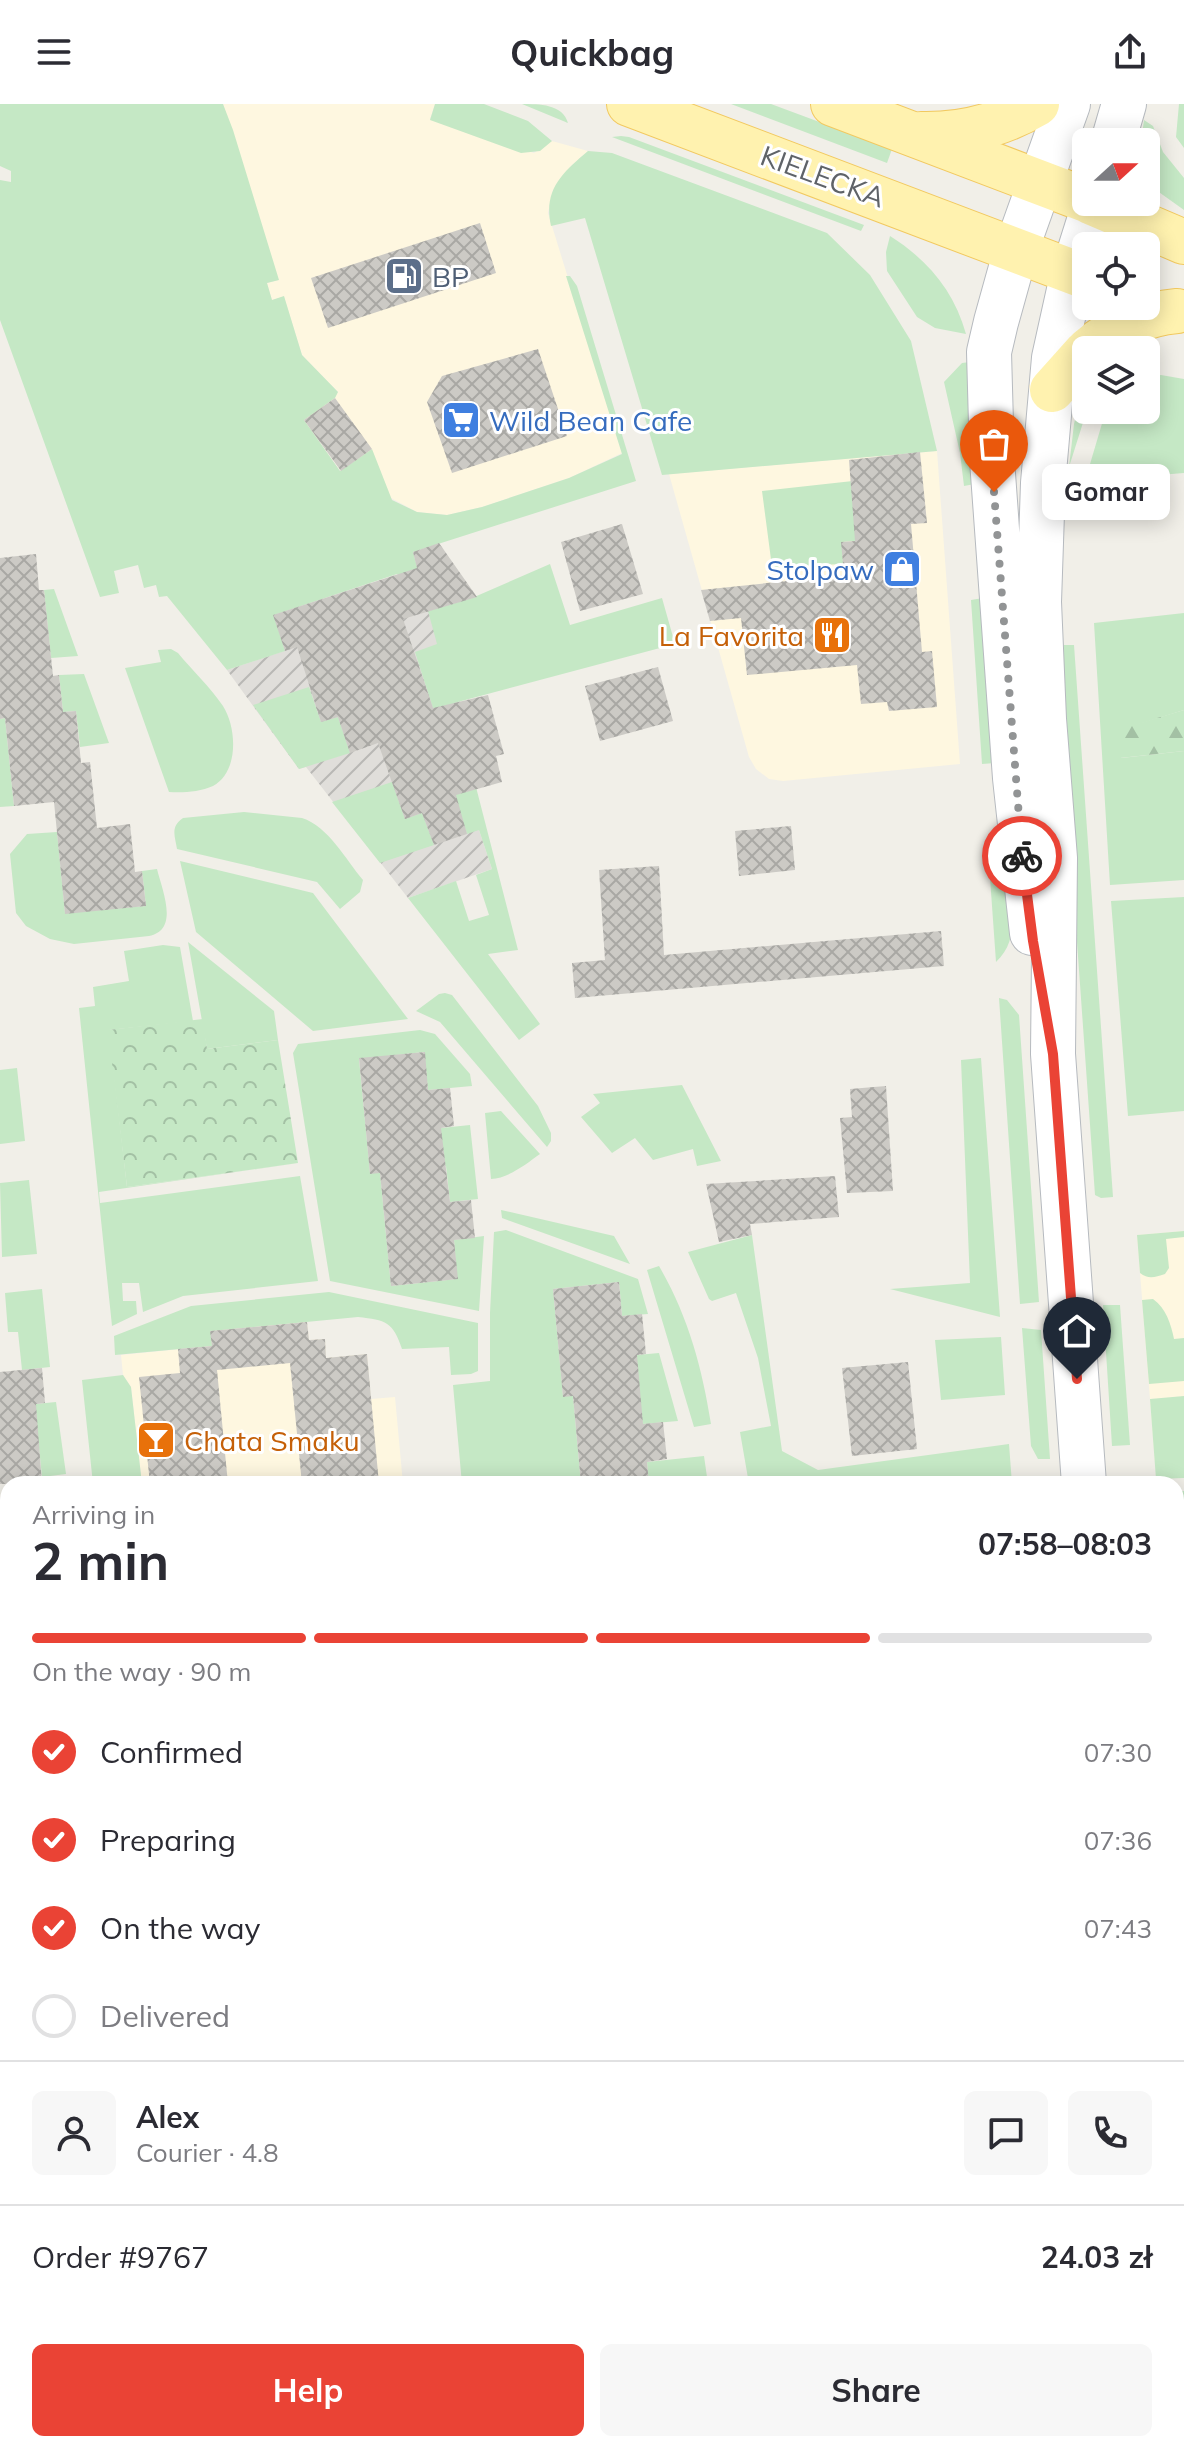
<!DOCTYPE html>
<html lang="en">
<head>
<meta charset="utf-8">
<style>
	body { margin:0; font-family:Mulish,sans-serif; background:#f7f7f7; color:#2b2b33; height:100vh; display:flex; flex-direction:column; font-size:30px; white-space:nowrap }
	* { box-sizing:border-box; margin:0 }
	p { font-size:26px; color:#7c7c81 }
	.icon { flex:none; width:44px; height:44px; fill:none; stroke:currentColor; stroke-width:2; stroke-linecap:round; stroke-linejoin:round }
	.map { position:relative; flex:1; overflow:hidden }
	.drawer { position:absolute; left:0px; top:1372px; width:1184px; height:976px; display:flex; flex-direction:column; background:#fff; border-radius:24px 24px 0 0; box-shadow:0 4px 20px #0003 }
	.drawer>* { flex:none }
	.needle { width:52px; rotate:69deg }
	.tools { position:absolute; left:1072px; top:24px; display:grid; gap:16px }
	.tools a { display:grid; place-items:center; width:88px; height:88px; border-radius:12px; background:#fff; box-shadow:0 4px 20px #0003; font-size:40px }
	.pin { position:absolute; display:grid; place-items:center; width:68px; height:68px; color:#fff; margin:-82px -34px; border-radius:50% 50% 50% 0; rotate:-45deg; box-shadow:0 0 8px #0007 }
	.pin .icon { rotate:45deg }
	.courier { position:absolute; display:grid; place-items:center; width:80px; height:80px; margin:-40px; border:6px solid #ea4335; border-radius:50%; background:#fff; color:#222; box-shadow:0 2px 10px #0007 }
	.bubble { position:absolute; height:56px; border-radius:12px; background:#fff; box-shadow:0 4px 20px #0003; font-size:26px; font-weight:700; line-height:56px; text-align:center }
	.headline em { font-style:normal; font-weight:700 }
	.headline div { display:flex; flex-direction:column-reverse }
	.headline { display:flex; align-items:center; justify-content:space-between; height:136px; padding:0 32px }
	h1 { font-size:52px; font-weight:700; line-height:60px }
	.bar { display:grid; grid-template-columns:repeat(4,1fr); gap:12px 8px; align-content:center; height:96px; padding:0 32px }
	.bar i { height:10px; border-radius:6px; background:#e1e1e2 }
	.bar .selected { background:#ea4335 }
	.bar p { grid-column:span 4 }
	.line { display:flex; align-items:center; gap:20px; padding:0 32px; border-top:2px solid #e1e1e2 }
	.line div { flex:1 }
	.round { display:grid; place-items:center; flex:none; width:84px; height:84px; border-radius:12px; background:#f7f7f7 }
	ol { padding:0 32px; list-style:none }
	li { display:flex; align-items:center; gap:24px; height:88px }
	li p { margin-inline-start:auto }
	li .icon { padding:8px; border-radius:50%; background:#ea4335; color:#fff; stroke-width:4 }
	li:last-child { color:#7c7c81 }
	li i { width:44px; height:44px; border:4px solid #e1e1e2; border-radius:50% }
	.primary-button { display:flex; gap:16px; margin-top:auto; padding:16px 32px }
	.primary-button a { flex:1; height:92px; border-radius:12px; background:#ea4335; color:#fff; font-size:32px; font-weight:700; line-height:92px; text-align:center }
	.primary-button a+a { background:#f7f7f7; color:#2b2b33 }
	header { display:flex; justify-content:space-between; align-items:center; height:104px; padding:0 32px; background:#fff; font-size:36px; font-weight:700 }
	.map>svg:first-child { display:block }
</style>
</head>
<body>
<header><svg class="icon" aria-label="menu" viewBox="0 0 24 24"><path d="M4 6h16M4 12h16M4 18h16"/></svg>Quickbag<svg class="icon" aria-label="share" viewBox="0 0 24 24"><path d="M12 15V3M7 8l5-5 5 5M5 13v7h14v-7"/></svg></header>
<div class="map">
<svg width="1184" height="2348" viewBox="0 0 1184 2348">
	<defs>
		<pattern id="industrial-furrows" width="10" height="10" patternUnits="userSpaceOnUse" patternTransform="scale(2)"><rect width="10" height="10" fill="#e0deda"/><path d="M-1 1l2-2M0 10L10 0M9 11l2-2" fill="none" stroke="#b9b8b5"/></pattern>
		<pattern id="forest-firs" width="22" height="20" patternUnits="userSpaceOnUse" patternTransform="scale(2)"><rect width="22" height="20" fill="#c5e8c5"/><path d="M5 1l3.5 6h-7zM16 11l3.5 6h-7z" fill="#a3c0a4"/></pattern>
		<pattern id="park-crowns" width="20" height="18" patternUnits="userSpaceOnUse" patternTransform="scale(2)"><rect width="20" height="18" fill="#c5e8c5"/><path d="M2 6a3 3 0 1 1 6 0M12 15a3 3 0 1 1 6 0" fill="none" stroke="#a3c0a4"/></pattern>
		<pattern id="building-cross-hatch" width="8" height="8" patternUnits="userSpaceOnUse" patternTransform="scale(2)"><rect width="8" height="8" fill="#cccac5"/><path d="M0 0l8 8M0 8l8-8" fill="none" stroke="#a9a8a4"/></pattern>
	</defs>
	<rect width="100%" height="100%" fill="#f1efe8"/>
	<path fill="#fef7e0" d="M223,0H435L430,15L534,49L552,37L588,47L571,62L553,86L548,109L622,349L569,374L482,403L447,411L417,408L341,367L304,316L338,288L302,251L284,193L272,196L267,179L278,176Z
		M937,347L960,660L783,677L769,675L756,665L749,653L669,370Z
		M1184,1127V1356L1155,1358L1137,1131Z
		M307,1218L309,1236L325,1235L326,1254L367,1250L371,1295L395,1293L403,1380H142L131,1283L123,1271L121,1251L211,1242L210,1227Z"/>
	<path fill="url(#industrial-furrows)" d="M427,499L468,652L479,726L492,765L408,794L306,663L299,665L227,566Z"/>
	<path fill="#c5e8c5" d="M0,0H223L233,26L279,176L267,179L272,196L284,192L302,251L338,288L335,294L304,316L340,367L372,345L392,396L417,408L447,411L482,403L569,374L622,350L566,172H570L577,182L636,377L413,448L427,499L397,470L274,511L285,547L227,566L167,492L159,493L156,481L144,484L138,461L114,467L119,489L100,493L0,216V76L11,78V67L0,62Z
		M435,0H484L528,17L552,37L540,47L521,49L430,16Z
		M522,0C539,0 563,0 568,19Z
		M731,0H771L892,45L887,59Z
		M1179,0H1184V44L1176,33Z
		M1144,16L1153,22L1163,48L1184,74V106L1156,86L1146,71V38H1141Z
		M621,32L629,33L864,121L861,127L612,33Z
		M588,47L612,49L827,129L870,171L911,237L937,347L662,371L585,114L551,122C543,86 562,69 588,47Z
		M890,132C928,156 954,187 966,230L935,224L917,213L887,167L886,148Z
		M970,258L980,379L964,382L960,349L944,278L962,259Z
		M1161,271L1184,275V369L1085,377L1106,306H1146V273Z
		M1084,279L1087,306L1069,363L1074,320Z
		M871,375L876,435L842,438L843,460L772,463L762,387Z
		M550,460L570,521L662,494L675,540L454,599L438,620L415,548L437,540L428,507L472,494Z
		M54,485L78,552L51,554L44,486Z
		M989,493L995,659L982,660L971,496Z
		M1184,509V606L1120,626L1121,654L1184,647V776L1110,781L1094,519Z
		M1064,541H1074L1113,1093L1101,1094L1095,1091L1060,599Z
		M171,545L178,549C192,566 210,583 223,602C237,624 239,668 213,682C200,688 182,689 169,688L125,564L161,558L158,546Z
		M84,570L109,639L80,643L76,607L63,608L59,571Z
		M309,583L321,618L338,613L350,649L299,665L253,601Z
		M5,614L14,702L0,703V615Z
		M468,652L518,846L488,850L540,920L519,936L408,794L456,777L469,817L489,811L476,771L492,765L479,726L467,730L444,660Z
		M392,678L405,715L422,709L434,741L380,759L332,698Z
		M244,708L302,714C328,722 346,756 363,776L360,788L340,805L317,778L177,745C175,732 170,723 183,714Z
		M57,728L65,809L146,802L142,767L157,765C162,786 180,826 149,832L74,840L50,835L26,822L16,809L10,750L27,730Z
		M180,757L313,789L408,915L313,927L196,828Z
		M1009,772C1011,802 1021,835 996,858L990,774Z
		M1184,793V1007L1128,1012L1111,797Z
		M188,838L274,907L278,936L207,945Z
		M163,841L180,843L193,917L109,926L127,1083L298,1059L99,1088L100,1099L300,1072L318,1177L183,1192L143,1208L139,1179H122L123,1197H136L137,1210L112,1222L79,904L95,902L93,883L129,877L124,847Z
		M445,889L452,891L538,1002L551,1029V1037L547,1043L440,918L416,907L439,890Z
		M999,894L1007,896L1019,911L1039,1198L1020,1200Z
		M420,926L435,930L470,970L472,982L428,986L424,948L359,955L370,1069H380L391,1182L457,1175L454,1136L484,1132L479,1207L330,1177L293,949L298,940Z
		M981,954L1000,1213L890,1185L970,1179L961,956Z
		M17,964L25,1037L0,1040V966Z
		M682,981L721,1057L697,1062L693,1045L653,1056L635,1034L612,1049L581,1013L600,999L593,990Z
		M501,1007L540,1050C526,1060 509,1074 491,1075L485,1009Z
		M470,1021L478,1095L450,1098L446,1062L437,1063L432,1025Z
		M29,1076L37,1150L2,1153L0,1079Z
		M501,1106L614,1132L630,1160L502,1114Z
		M506,1126L638,1175L648,1210L622,1212L619,1178L553,1185L563,1292H573L581,1380H462L453,1281L490,1277V1209L494,1128Z
		M1184,1127V1133L1166,1135L1169,1164L1165,1170C1155,1173 1149,1176 1140,1169L1137,1131Z
		M752,1131L782,1347L818,1366L1009,1340L1012,1380H749L740,1328L771,1322L758,1254L736,1189L712,1197L709,1195L688,1148Z
		M659,1162C688,1212 702,1263 711,1320L694,1323L647,1166Z
		M42,1185L50,1263L22,1266L18,1228H8L5,1189Z
		M329,1188L478,1219V1267L471,1270L451,1271L449,1243L402,1245C393,1218 386,1216 358,1213L211,1227L212,1242L115,1251L114,1232L191,1202Z
		M1153,1195C1166,1204 1171,1220 1174,1235L1184,1234V1277L1149,1280L1142,1196Z
		M1103,1201H1120L1130,1341L1112,1342Z
		M1022,1224L1041,1226L1050,1355H1038L1031,1342Z
		M1001,1233L1005,1291L941,1296L935,1236Z
		M659,1249L678,1317L643,1320L626,1252Z
		M123,1271L131,1283L142,1380H93L82,1276Z
		M1184,1292V1374L1156,1375L1150,1295Z
		M56,1298L66,1370L42,1373L38,1334L25,1301Z
		M704,1352L708,1380H649L647,1358Z
		M1176,1387H1184V1627L1176,1628Z
		M8,1468V1520L0,1521V1469Z
		M1176,1643L1184,1644V1797Z
		M8,1964V1994L0,1995V1965Z
		M1176,2069H1183L1184,2087V2274L1176,2256Z
		M499,2340H1076L1077,2348H1035L1034,2343L924,2348H508L507,2341Z"/>
	<path fill="url(#forest-firs)" d="M1184,606V647L1120,654V625Z"/>
	<path fill="url(#park-crowns)" d="M203,915L207,945L278,936L298,1059L127,1083L108,926Z"/>
	<path fill="url(#building-cross-hatch)" d="M480,119L496,169L328,224L311,174Z
		M538,245L567,332L452,369L427,298L442,272Z
		M335,294L372,345L341,367L304,316Z
		M920,348L927,419L911,420L922,548L932,547L937,603L889,607L887,598L861,600L857,561L747,571L741,514L710,517L701,486L844,471L841,438L855,437L849,356Z
		M622,420L643,490L580,507L561,438Z
		M439,439L477,493L403,515L433,604L488,591L504,650L496,652L502,678L456,691L467,730L434,741L422,709L405,715L378,639L350,649L338,613L321,618L297,543L285,547L273,511L417,464L413,448Z
		M36,450L39,486H44L53,572L59,571L63,608L76,607L81,659L90,658L97,724L130,720L135,768L142,767L146,802L65,810L54,698L14,702L5,614L0,615V454Z
		M658,563L673,617L600,637L585,582Z
		M791,722L795,766L739,772L735,727Z
		M659,762L664,851L941,827L944,862L575,894L572,859L605,856L599,766Z
		M425,948L428,986L450,984L454,1022L441,1024L450,1098L471,1096L475,1134L454,1136L458,1175L391,1182L380,1069L370,1070L359,954Z
		M886,982L893,1087L847,1089L840,1014L852,1013L850,985Z
		M835,1072L839,1113L750,1120L752,1131L719,1138L706,1080Z
		M619,1178L622,1212L642,1210L646,1250L637,1251L643,1320L663,1318L667,1355L647,1358L649,1380H581L573,1292L563,1293L553,1185Z
		M307,1218L309,1236L325,1235L326,1254L367,1250L379,1380H302L290,1259L217,1266L228,1380H150L139,1273L180,1269L178,1245L212,1242L210,1227Z
		M908,1258L917,1345L852,1352L842,1264Z
		M42,1264L45,1299L36,1300L42,1380H0V1268Z"/>
	<g fill="none" stroke-linecap="round" stroke-linejoin="round">
		<defs>
			<path id="minor" d="M0,1556L8,1555
				M471,2340L472,2348"/>
			<path id="secondary" d="M1113,38L1124,0
				M1032,829L1015,674L992,356L989,248L996,218L1016,146L1068,0
				M1084,1380L1053,950L1055,754L1044,615L1039,498L1043,379L1054,254L1073,168L1095,98
				M1149,2340V2348"/>
			<path id="primary" d="M629,0L1086,173
				M833,0L1086,96
				M921,30C962,31 1001,21 1037,0
				M1090,98L1184,138
				M1088,246C1114,224 1143,210 1177,207
				M1052,286L1086,248"/>
		</defs>
		<use href="#minor" stroke="#b5b8bc" stroke-width="46"/>
		<use href="#secondary" stroke="#b6babf" stroke-width="46"/>
		<use href="#primary" stroke="#f2c960" stroke-width="46"/>
		<use href="#minor" stroke="#fff" stroke-width="44"/>
		<use href="#secondary" stroke="#fff" stroke-width="44"/>
		<use href="#primary" stroke="#fff2af" stroke-width="44"/>
	</g>
	<g fill="none" stroke-linecap="round" stroke-linejoin="round">
		<path stroke="#929495" stroke-width="8" stroke-dasharray="0 14.4" d="M994,388L1022,752"/>
		<path stroke="#ea4335" stroke-width="10" d="M1022,752L1033,837L1053,950L1077,1275"/>
	</g>
	<defs>
		<symbol id="fuel-square" viewBox="-11 -11 22 22"><rect x="-9" y="-9" width="18" height="18" rx="4" fill="#5c6f8a" stroke="#fff"/><path d="M-5.5-6h7V0h2V4h1.3V-2.5L3-4.5l.8-.8L6-3V5H2.5V1h-1V6h-7ZM-4.2-4.7v3.2H.2V-4.7Z" fill="#fff"/></symbol>
		<symbol id="supermarket-square" viewBox="-11 -11 22 22"><rect x="-9" y="-9" width="18" height="18" rx="4" fill="#3f7fe0" stroke="#fff"/><path d="M-6-5.5h2.5l.6 2H6L4.5 2H-2.5L-4.4-4H-6ZM-1.5 3.2a1.3 1.3 0 1 0 .1 0ZM3 3.2a1.3 1.3 0 1 0 .1 0Z" fill="#fff"/></symbol>
		<symbol id="shop-square" viewBox="-11 -11 22 22"><rect x="-9" y="-9" width="18" height="18" rx="4" fill="#3f7fe0" stroke="#fff"/><path d="M-5-2.5h2.3a2.7 3.5 0 0 1 5.4 0H5L5.5 6h-11ZM-1.5-2.5h3a1.5 2.3 0 0 0-3 0Z" fill="#fff"/></symbol>
		<symbol id="restaurant-square" viewBox="-11 -11 22 22"><rect x="-9" y="-9" width="18" height="18" rx="4" fill="#e8710a" stroke="#fff"/><path d="M-5-6h1v4h1v-4h1v4h1v-4h1v5L-1.5 .5V6h-2V.5L-5-1ZM5-6V6H3V1.5H1.5Q1.5-4 5-6Z" fill="#fff"/></symbol>
		<symbol id="bar-square" viewBox="-11 -11 22 22"><rect x="-9" y="-9" width="18" height="18" rx="4" fill="#e8710a" stroke="#fff"/><path d="M-6-5H6L.8 .8V4.5H3.5V6h-7V4.5H-.8V.8Z" fill="#fff"/></symbol>
	</defs>
	<g fill-rule="evenodd">
		<use href="#fuel-square" x="382" y="150" width="44" height="44"/>
		<use href="#supermarket-square" x="439" y="294" width="44" height="44"/>
		<use href="#shop-square" x="880" y="443" width="44" height="44"/>
		<use href="#restaurant-square" x="810" y="509" width="44" height="44"/>
		<use href="#bar-square" x="134" y="1314" width="44" height="44"/>
	</g>
	<g text-anchor="middle" dominant-baseline="central" stroke-width="6" stroke-linejoin="round" paint-order="stroke">
		<g font-size="28" fill="#5f6368" stroke="#fff">
			<text transform="translate(823 72) rotate(20)">KIELECKA</text>
		</g>
		<g font-size="28" fill="#4e5e75" stroke="#fff" text-anchor="start">
			<text x="432" y="172">BP</text>
		</g>
		<g font-size="28" fill="#366cbe" stroke="#fff" text-anchor="start">
			<text x="489" y="316">Wild Bean Cafe</text>
			<text x="874" y="465" text-anchor="end">Stolpaw</text>
		</g>
		<g font-size="28" fill="#c56008" stroke="#fff" text-anchor="end">
			<text x="804" y="531">La Favorita</text>
			<text x="184" y="1336" text-anchor="start">Chata Smaku</text>
		</g>
	</g>
</svg>
<div class="tools">
<a><svg class="needle" viewBox="-14 -14 28 28"><path d="M0-13l5 13h-10z" fill="#e53935"/><path d="M0 13l5-13h-10z" fill="#7c7c81"/></svg></a>
<a><svg class="icon" aria-label="locate" viewBox="0 0 24 24"><circle cx="12" cy="12" r="6"/><path d="M12 2v4M12 18v4M2 12h4M18 12h4"/></svg></a>
<a><svg class="icon" aria-label="layers" viewBox="0 0 24 24"><path d="M12 4l9 5-9 5-9-5zM3 14l9 5 9-5"/></svg></a>
</div>
<div class="pin" style="left:994px;top:388px;background:#ea580c"><svg class="icon" aria-label="bag" viewBox="0 0 24 24"><path d="M5 8h14l-1 12H6zM9 8a3 3 0 0 1 6 0"/></svg></div>
<div class="pin" style="left:1077px;top:1275px;background:#1f2937"><svg class="icon" aria-label="home" viewBox="0 0 24 24"><path d="M3 11l9-7 9 7M6 9v11h12V9"/></svg></div>
<div class="courier" style="left:1022px;top:752px"><svg class="icon" aria-label="bike" viewBox="0 0 24 24"><circle cx="6" cy="16" r="4"/><circle cx="18" cy="16" r="4"/><path d="M6 16l4-8h5l3 8M10 8l3 8H6M13 5h3"/></svg></div>
<div class="bubble" style="left:1042px;top:360px;width:128px">Gomar</div>
<section class="drawer">
<div class="headline"><div><h1>2 min</h1><p>Arriving in</p></div><em>07:58–08:03</em></div>
<div class="bar"><i class="selected"></i><i class="selected"></i><i class="selected"></i><i></i><p>On the way · 90 m</p></div>
<ol>
<li><svg class="icon" aria-label="check" viewBox="0 0 24 24"><path d="M5 12l5 5 9-10"/></svg>Confirmed<p>07:30</p></li>
<li><svg class="icon" aria-label="check" viewBox="0 0 24 24"><path d="M5 12l5 5 9-10"/></svg>Preparing<p>07:36</p></li>
<li><svg class="icon" aria-label="check" viewBox="0 0 24 24"><path d="M5 12l5 5 9-10"/></svg>On the way<p>07:43</p></li>
<li><i></i>Delivered</li>
</ol>
<div class="line" style="height:144px"><a class="round"><svg class="icon" aria-label="person" viewBox="0 0 24 24"><circle cx="12" cy="8" r="4"/><path d="M4 21q1-7 8-7t8 7"/></svg></a><div><b>Alex</b><p>Courier · 4.8</p></div><a class="round"><svg class="icon" aria-label="chat" viewBox="0 0 24 24"><path d="M4 5h16v11H9l-5 4z"/></svg></a><a class="round"><svg class="icon" aria-label="phone" viewBox="0 0 24 24"><path d="M5 4h4l2 5-3 2q2 4 5 5l2-3 5 2v4C11 20 4 13 5 4z"/></svg></a></div>
<div class="line" style="height:104px"><div>Order #9767</div><b>24.03 zł</b></div>
<div class="primary-button"><a>Help</a><a>Share</a></div>
</section>
</div>
</body>
</html>
